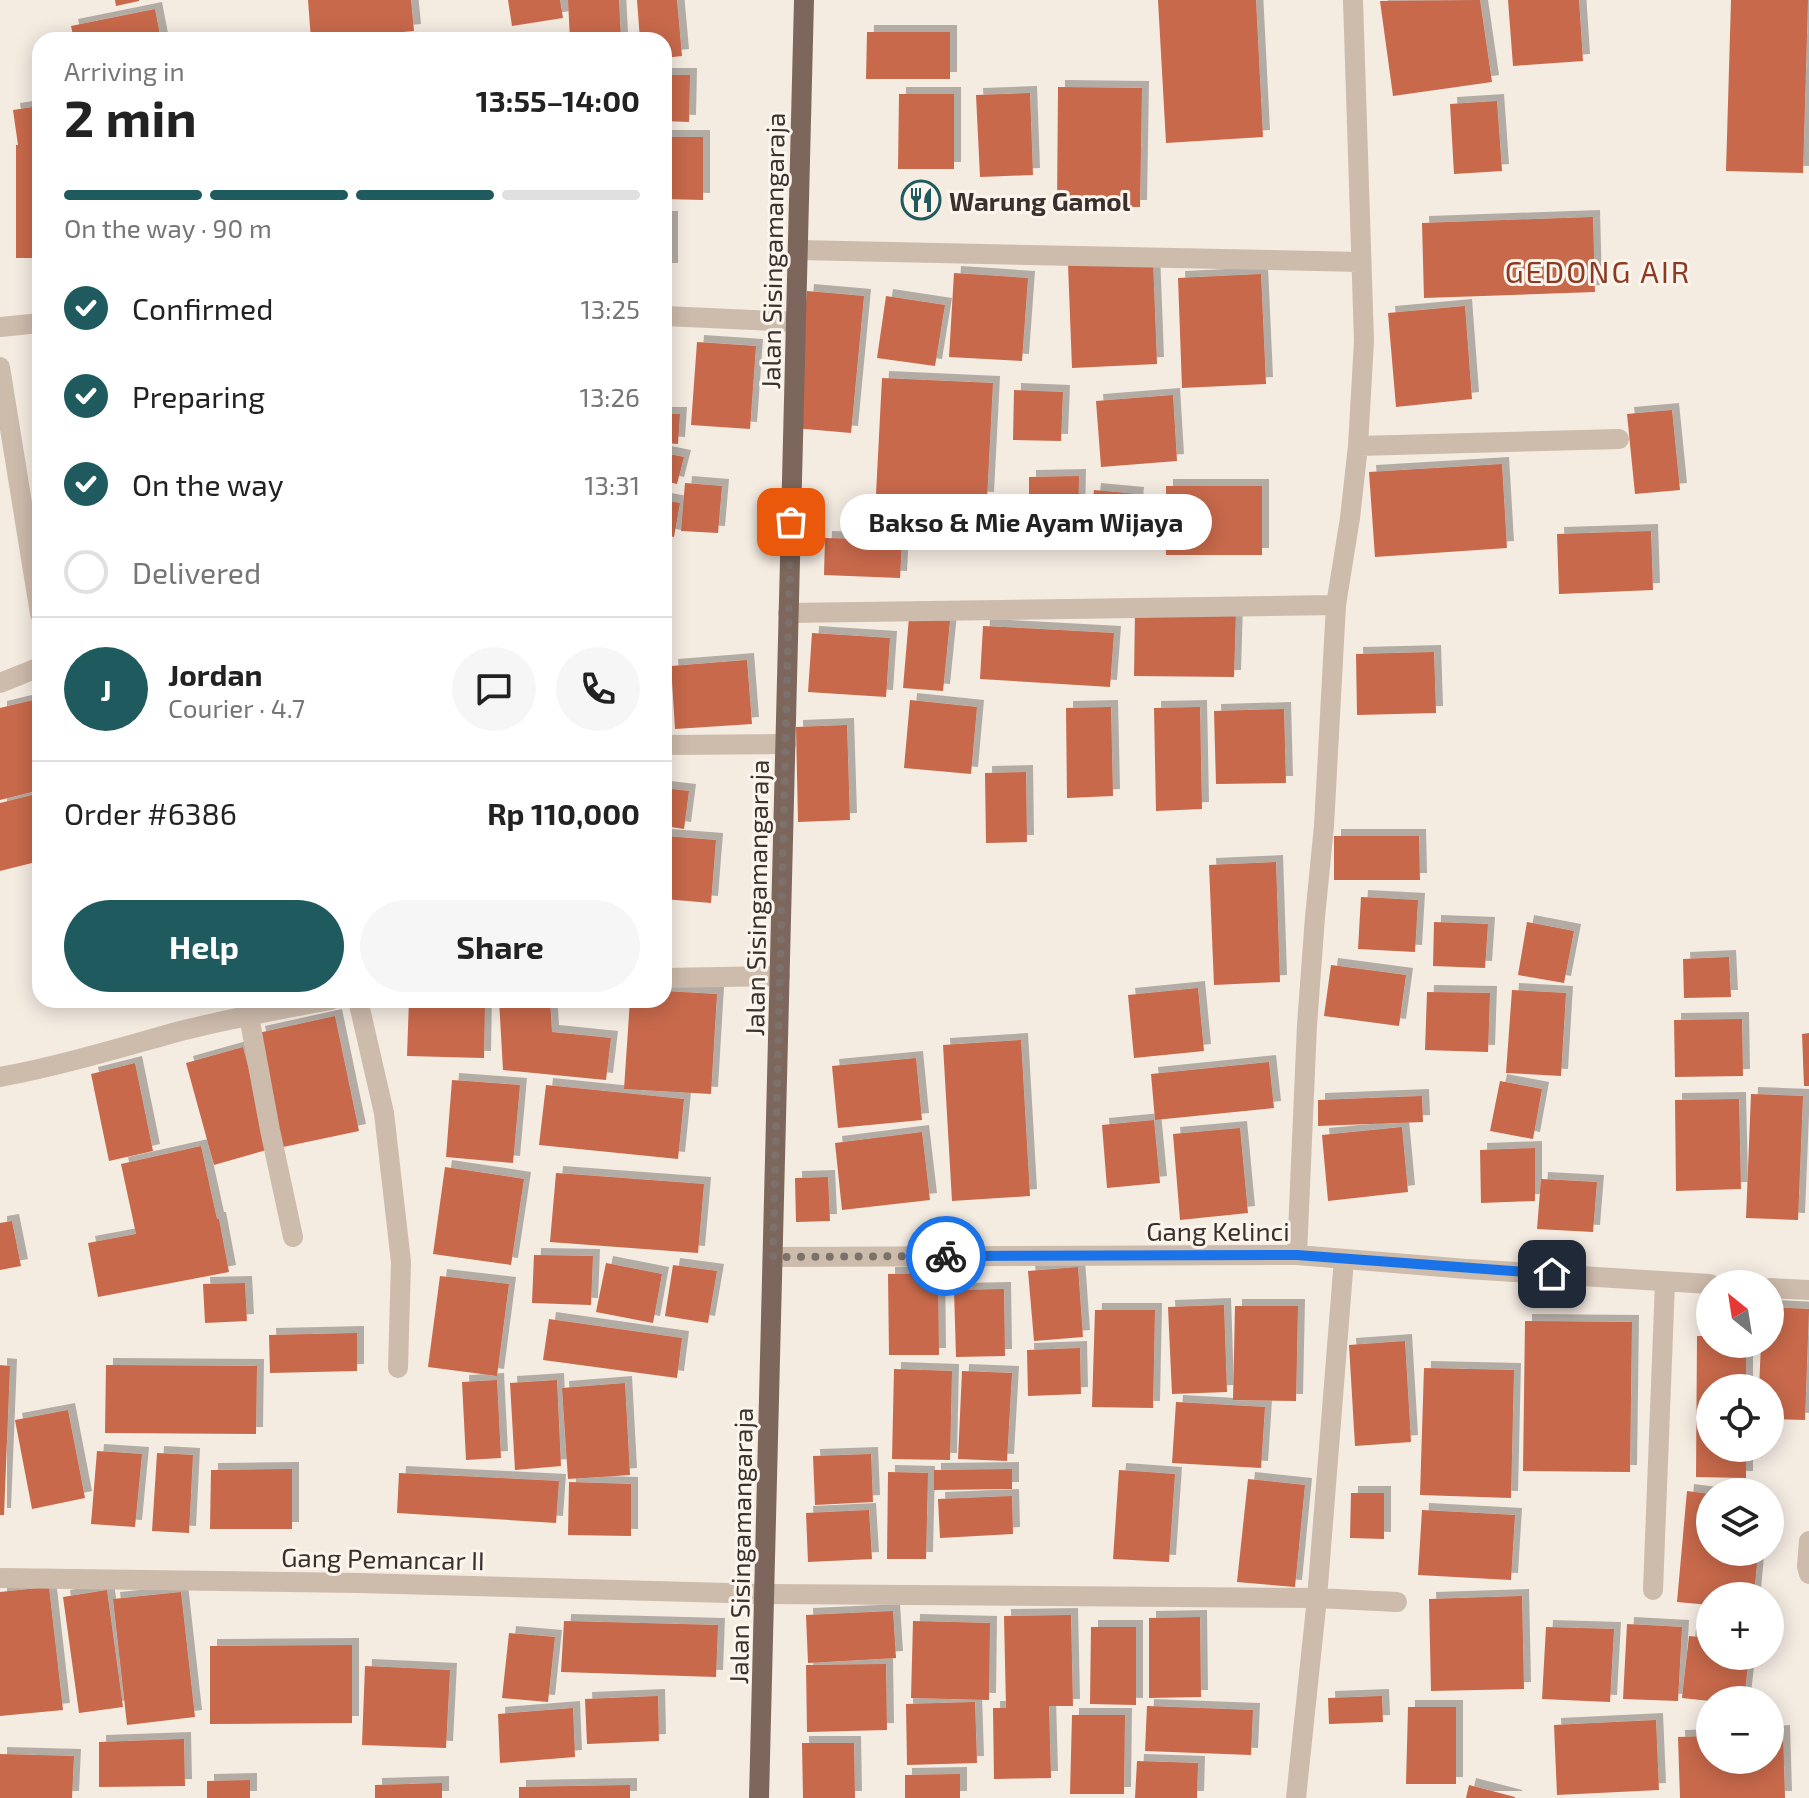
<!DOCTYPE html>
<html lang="en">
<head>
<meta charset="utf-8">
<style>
	body { margin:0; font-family:"Exo 2",sans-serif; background:#f6f6f6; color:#222; height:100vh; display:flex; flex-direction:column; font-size:30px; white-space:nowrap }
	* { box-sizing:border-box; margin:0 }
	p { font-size:26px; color:#767676 }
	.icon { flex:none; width:44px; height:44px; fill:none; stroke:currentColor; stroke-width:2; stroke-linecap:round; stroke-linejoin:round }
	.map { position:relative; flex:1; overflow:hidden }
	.side { position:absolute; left:32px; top:32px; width:640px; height:976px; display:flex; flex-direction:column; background:#fff; border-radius:24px; box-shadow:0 4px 20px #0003 }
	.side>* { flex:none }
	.needle { width:52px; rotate:330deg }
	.fabs { position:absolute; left:1696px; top:1270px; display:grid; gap:16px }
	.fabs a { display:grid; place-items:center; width:88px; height:88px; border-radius:50%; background:#fff; box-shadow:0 4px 20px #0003; font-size:40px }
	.pin { position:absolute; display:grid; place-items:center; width:68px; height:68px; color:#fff; margin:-34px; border-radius:16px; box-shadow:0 4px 12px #0006 }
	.courier { position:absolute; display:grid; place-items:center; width:80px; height:80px; margin:-40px; border:6px solid #1a73e8; border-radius:50%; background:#fff; color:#222; box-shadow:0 2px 10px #0007 }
	.bubble { position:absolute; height:56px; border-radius:28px; background:#fff; box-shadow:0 4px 20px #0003; font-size:26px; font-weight:700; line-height:56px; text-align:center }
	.headline em { font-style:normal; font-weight:700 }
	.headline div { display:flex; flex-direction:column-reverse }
	.headline { display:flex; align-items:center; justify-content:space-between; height:136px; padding:0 32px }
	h1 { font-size:52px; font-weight:700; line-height:60px }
	.bar { display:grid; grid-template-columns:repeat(4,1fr); gap:12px 8px; align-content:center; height:96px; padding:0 32px }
	.bar i { height:10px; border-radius:6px; background:#e0e0e0 }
	.bar .current { background:#1f5a5e }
	.bar p { grid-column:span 4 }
	.line { display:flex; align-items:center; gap:20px; padding:0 32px; border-top:2px solid #e0e0e0 }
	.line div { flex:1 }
	.round { display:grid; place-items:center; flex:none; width:84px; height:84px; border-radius:42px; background:#f6f6f6 }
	ol { padding:0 32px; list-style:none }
	li { display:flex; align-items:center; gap:24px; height:88px }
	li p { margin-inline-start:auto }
	li .icon { padding:8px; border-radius:50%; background:#1f5a5e; color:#fff; stroke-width:4 }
	li:last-child { color:#767676 }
	li i { width:44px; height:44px; border:4px solid #e0e0e0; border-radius:50% }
	.primary-button { display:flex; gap:16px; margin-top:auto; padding:16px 32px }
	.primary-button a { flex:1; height:92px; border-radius:48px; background:#1f5a5e; color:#fff; font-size:32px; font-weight:700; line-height:92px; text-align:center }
	.primary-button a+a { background:#f6f6f6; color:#222 }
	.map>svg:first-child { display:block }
</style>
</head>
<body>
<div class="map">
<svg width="1809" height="1798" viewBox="0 0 1809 1798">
	<defs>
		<filter id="shadow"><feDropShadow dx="7" dy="-7" stdDeviation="0" flood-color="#0004"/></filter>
	</defs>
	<rect width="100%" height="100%" fill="#f4ebe1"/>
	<path fill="#c8694b" filter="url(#shadow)" d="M115,0H139V1L116,6Z
		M308,0H411L414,31L311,40Z
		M508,0H560L563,18L512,26Z
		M568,0H619L621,40H570Z
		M637,0H677L682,56L664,58V40H640Z
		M1158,0H1256L1263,137L1166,143Z
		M1480,0L1492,82L1393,96L1380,1Z
		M1508,0H1579L1583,61L1513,66Z
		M1731,0H1808L1803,173L1726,171Z
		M155,9L161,40H74L71,26Z
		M867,32H950V79H866Z
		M664,75H690L689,122L664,121Z
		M1058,87L1142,88L1140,207H1057Z
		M1030,93L1033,175L980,177L976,95Z
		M899,94H954V169H898Z
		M1497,101L1502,171L1454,174L1450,104Z
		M40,106V258H16V145H18L13,110Z
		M664,137H703V200L664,199Z
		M1593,217L1595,292L1424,298L1422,223Z
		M664,218H671V270H664Z
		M1153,260L1157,364L1072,368L1068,264Z
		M954,273L1028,278L1022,361L949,357Z
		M1261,274L1266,384L1182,388L1178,278Z
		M807,291L864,296L851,433L794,428Z
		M886,296L945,305L935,366L877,358Z
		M1465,306L1472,399L1396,407L1388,313Z
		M697,342L756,346L750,429L691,425Z
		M40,357V388H39L32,359Z
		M882,378L993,383L987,499L876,494Z
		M1014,390L1063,392L1061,441L1013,440Z
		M1173,395L1177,461L1101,467L1096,401Z
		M1672,410L1680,490L1635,494L1627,414Z
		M664,414H680L678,444L664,443Z
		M664,453L684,457L677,484L664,481Z
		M1502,464L1507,548L1375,557L1369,472Z
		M1079,476L1078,526L1029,527V477Z
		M685,483L722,486L718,533L681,531Z
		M1166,486H1262V555H1166Z
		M1094,490L1137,494L1132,542L1088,538Z
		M664,500L680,503L674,537L664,535Z
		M1651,531L1653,590L1559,594L1557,534Z
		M825,538L902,540L900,578L824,575Z
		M1135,611H1236L1234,677L1134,676Z
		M909,617L950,621L943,691L903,688Z
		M983,626L1114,633L1110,687L980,679Z
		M812,633L890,638L886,697L808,692Z
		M1434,652L1436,713L1357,715L1356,654Z
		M747,660L752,724L675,729L671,666Z
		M33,700L40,725V790L0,800V708Z
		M910,700L977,707L971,774L904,768Z
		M1111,707L1113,796L1067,798L1066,708Z
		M1200,707L1202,809L1156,811L1154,708Z
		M1284,709L1286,783L1216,784L1214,711Z
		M847,725L850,820L798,822L796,727Z
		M1026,772L1027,842L986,843L985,773Z
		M664,788L689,791L684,829L664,826Z
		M40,793V861L0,871V803Z
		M664,836L716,840L711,903L664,899Z
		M1334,836H1419L1420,880H1334Z
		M1276,862L1280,982L1214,985L1209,865Z
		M1361,897L1418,900L1415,952L1358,949Z
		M1434,922L1488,924L1485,968L1433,966Z
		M1527,922L1574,931L1564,983L1518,975Z
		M1729,957L1731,997L1684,998L1683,959Z
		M1331,965L1406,975L1399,1026L1324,1016Z
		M1198,988L1204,1051L1134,1058L1128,995Z
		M1512,990L1566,993L1561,1076L1506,1073Z
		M664,991L717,994L711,1094L624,1089L630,1000H664Z
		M1427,992L1490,993L1488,1052L1425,1050Z
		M409,1000L485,1002L484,1058L407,1056Z
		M499,1000H550L552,1032L611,1038L606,1080L503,1070Z
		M335,1016L359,1131L283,1147L258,1033Z
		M1742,1019L1743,1076L1675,1077L1674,1020Z
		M1809,1033V1086H1804L1802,1034Z
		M1021,1040L1030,1196L952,1201L943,1045Z
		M243,1047L270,1149L214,1165L186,1063Z
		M916,1058L922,1120L838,1128L832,1066Z
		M1269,1062L1274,1108L1155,1120L1151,1074Z
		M135,1063L153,1151L109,1161L91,1074Z
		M452,1080L520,1085L513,1163L446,1157Z
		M1500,1081L1542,1089L1533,1139L1490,1131Z
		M546,1085L684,1099L678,1159L539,1145Z
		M1751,1094L1803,1096L1798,1220L1746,1218Z
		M1422,1096L1423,1122L1318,1126V1100Z
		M1739,1099L1741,1189L1676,1191L1675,1100Z
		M1154,1120L1160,1183L1107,1188L1102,1125Z
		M1402,1127L1408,1192L1328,1201L1322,1135Z
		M1240,1128L1248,1213L1180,1220L1173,1134Z
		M922,1132L930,1200L842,1210L835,1143Z
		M201,1146L217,1219H219L229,1272L98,1297L88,1243L136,1234L121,1164Z
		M1535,1148V1201L1481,1203L1480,1150Z
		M445,1167L524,1179L511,1265L433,1254Z
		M556,1173L704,1184L698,1253L550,1242Z
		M828,1177L830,1221L796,1222L795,1178Z
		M1541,1179L1597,1182L1593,1232L1537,1229Z
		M12,1221L21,1266L0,1270V1223Z
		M534,1255L593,1256L591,1305L532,1303Z
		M606,1263L662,1274L653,1323L596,1312Z
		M673,1265L717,1271L708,1323L665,1316Z
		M1078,1267L1083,1337L1034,1341L1028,1271Z
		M938,1273L939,1355H889L888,1274Z
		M440,1276L509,1284L497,1376L428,1367Z
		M245,1283L247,1321L205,1323L203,1284Z
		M1004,1289L1005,1356L956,1357L954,1290Z
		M1224,1305L1227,1392L1172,1394L1168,1307Z
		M1235,1306H1298L1296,1401L1233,1400Z
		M1770,1307L1809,1309L1805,1420L1770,1419V1388H1759L1761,1344H1770Z
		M1095,1310H1155L1153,1408L1092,1407Z
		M549,1319L682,1338L677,1378L543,1360Z
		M1525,1321L1632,1322L1630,1472L1523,1471Z
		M357,1333V1371L270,1373L269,1335Z
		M1697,1336H1710V1344H1746V1388H1710V1448H1746V1478L1696,1477Z
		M1405,1341L1411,1442L1355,1446L1349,1345Z
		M1080,1348L1081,1394L1028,1396L1027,1350Z
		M0,1365L10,1366L4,1515H0Z
		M106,1365L257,1366L256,1434L105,1433Z
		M1424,1368L1514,1370L1511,1498L1420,1495Z
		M894,1369L952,1371L950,1460L892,1459Z
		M962,1371L1012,1373L1007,1461L958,1459Z
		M497,1380L501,1458L466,1460L462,1382Z
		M557,1380L561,1466L515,1470L510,1383Z
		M625,1383L630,1475L568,1479L562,1388Z
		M1176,1402L1265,1407L1261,1468L1172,1463Z
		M68,1410L85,1498L32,1509L15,1420Z
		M97,1451L142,1454L135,1527L91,1524Z
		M157,1453L193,1455L189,1533L152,1531Z
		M871,1454L873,1502L815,1505L813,1456Z
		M292,1469V1529H210L211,1470Z
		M1012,1469V1489L934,1490V1470Z
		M1119,1470L1175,1474L1169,1562L1113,1559Z
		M888,1472L928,1473L926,1559H887Z
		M399,1473L559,1481L556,1523L397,1513Z
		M1248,1479L1305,1485L1295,1587L1237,1582Z
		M569,1482L631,1484V1536L568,1535Z
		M1687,1491L1710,1494V1552H1758L1754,1596H1710V1605L1677,1602Z
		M1351,1493H1384V1539L1350,1538Z
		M1012,1496L1013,1534L940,1538L938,1499Z
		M869,1510L872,1559L808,1562L806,1513Z
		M1422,1510L1515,1515L1511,1580L1418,1575Z
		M49,1587L63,1710L0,1716V1592Z
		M107,1590L123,1707L79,1713L63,1597Z
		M181,1592L195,1717L127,1725L113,1599Z
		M1522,1596L1524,1689L1431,1691L1429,1599Z
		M893,1611L896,1658L808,1663L806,1615Z
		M1071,1615L1073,1706H1049L1051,1778L994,1779L993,1708H1006L1004,1616Z
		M1200,1617L1201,1697L1149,1698V1618Z
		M564,1621L718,1625L716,1677L561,1672Z
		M913,1621L990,1623L989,1700L911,1698Z
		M1627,1624L1682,1627L1678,1701L1623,1699Z
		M1091,1627H1136V1705L1090,1704Z
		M1546,1627L1614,1629L1610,1702L1542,1699Z
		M509,1633L555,1637L548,1702L502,1698Z
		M1689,1636L1710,1638V1656H1749L1744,1700L1710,1701L1682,1698Z
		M352,1645V1723L210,1724V1646Z
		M886,1664L887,1730L807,1732L806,1665Z
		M365,1666L450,1670L446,1748L362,1745Z
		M658,1696L659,1741L587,1744L585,1699Z
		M1382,1696L1383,1722L1329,1724L1328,1698Z
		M975,1702L977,1763L907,1765L906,1704Z
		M1147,1706L1253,1710L1251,1755L1145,1751Z
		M1408,1707H1456V1784H1406Z
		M573,1708L575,1757L500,1763L498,1714Z
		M1072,1715H1125L1124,1794H1070Z
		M1656,1720L1659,1790L1557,1795L1554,1725Z
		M1783,1732L1785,1798H1680L1678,1737L1710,1736V1760H1770V1733Z
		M184,1739L185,1786L99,1787V1742Z
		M802,1743H854L855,1798H803Z
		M0,1754L74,1756L72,1798H0Z
		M1137,1761L1198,1763L1197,1798H1135Z
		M960,1774V1798H905V1775Z
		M250,1780V1798H207V1781Z
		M442,1783V1798H375V1785Z
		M630,1785V1798H519V1787Z
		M1469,1785L1515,1797V1798H1466Z"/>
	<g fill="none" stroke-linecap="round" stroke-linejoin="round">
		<path stroke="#cdbbac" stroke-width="20" d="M798,250L1361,262
			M664,316L796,322
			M0,327L40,323
			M0,367L40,614
			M1358,446L1619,439
			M788,613L1336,605
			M0,683L40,667
			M664,745L786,744
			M664,978L780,976
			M358,1000L384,1113L401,1262L398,1368
			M249,1016L270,1130L293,1237
			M0,1077C59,1066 116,1049 173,1033C225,1019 277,1010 330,1000
			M1297,1255L1307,1025L1315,917L1324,826L1336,605L1350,518L1358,446L1364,341L1353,0
			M773,1257L1297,1255L1467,1269L1710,1284
			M1770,1288L1809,1290
			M1809,1541L1807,1566L1809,1574
			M0,1578L359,1583L765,1594L1317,1598L1397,1602
			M1653,1590L1665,1282
			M1296,1798L1317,1598L1344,1259"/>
		<path stroke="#7d675c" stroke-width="20" d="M759,1798L804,0"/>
	</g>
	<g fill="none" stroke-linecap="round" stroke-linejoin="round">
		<path stroke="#7c716b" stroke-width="8" stroke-dasharray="0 14.4" d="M791,522L773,1257L946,1256"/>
		<path stroke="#1a73e8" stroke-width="10" d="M946,1256L1297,1255L1552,1274"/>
	</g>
	<defs>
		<symbol id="restaurant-ring" viewBox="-11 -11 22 22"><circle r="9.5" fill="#fbf5ee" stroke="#1f5a5e" stroke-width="1.5"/><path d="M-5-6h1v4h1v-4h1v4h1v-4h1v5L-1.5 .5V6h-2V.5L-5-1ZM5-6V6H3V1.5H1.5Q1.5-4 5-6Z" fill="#1f5a5e"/></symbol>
	</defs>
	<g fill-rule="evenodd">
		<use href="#restaurant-ring" x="899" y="178" width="44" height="44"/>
	</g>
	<g text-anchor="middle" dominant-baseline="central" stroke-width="6" stroke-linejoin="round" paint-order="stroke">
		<g font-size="26" font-weight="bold" fill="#3b302b" stroke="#fbf5ee" text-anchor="start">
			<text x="949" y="200">Warung Gamol</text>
		</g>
		<g font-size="26" fill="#3b302b" stroke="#fbf5ee">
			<text transform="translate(772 251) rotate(-89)">Jalan Sisingamangaraja</text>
			<text transform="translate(756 898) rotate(-89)">Jalan Sisingamangaraja</text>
			<text x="1218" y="1230">Gang Kelinci</text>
			<text transform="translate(740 1546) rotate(-89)">Jalan Sisingamangaraja</text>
			<text transform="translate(383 1558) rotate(1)">Gang Pemancar II</text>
		</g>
		<g font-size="30" letter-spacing="2" fill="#8c3b22" stroke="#fbf5ee">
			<text x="1598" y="271">GEDONG AIR</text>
		</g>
	</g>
</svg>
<div class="fabs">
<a><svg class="needle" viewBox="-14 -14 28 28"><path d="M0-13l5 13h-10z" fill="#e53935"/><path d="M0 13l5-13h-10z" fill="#767676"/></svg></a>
<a><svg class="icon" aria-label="locate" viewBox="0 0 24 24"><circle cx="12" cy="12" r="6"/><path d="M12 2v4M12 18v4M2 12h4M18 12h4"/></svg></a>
<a><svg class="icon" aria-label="layers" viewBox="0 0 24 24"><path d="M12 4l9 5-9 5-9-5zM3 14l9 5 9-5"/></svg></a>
<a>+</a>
<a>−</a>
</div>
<div class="pin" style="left:791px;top:522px;background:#ea580c"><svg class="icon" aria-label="bag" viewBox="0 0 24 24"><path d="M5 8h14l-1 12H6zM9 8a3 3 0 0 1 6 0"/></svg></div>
<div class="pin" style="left:1552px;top:1274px;background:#1f2937"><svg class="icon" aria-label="home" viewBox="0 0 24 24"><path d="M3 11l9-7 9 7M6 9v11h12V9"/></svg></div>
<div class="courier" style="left:946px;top:1256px"><svg class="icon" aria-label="bike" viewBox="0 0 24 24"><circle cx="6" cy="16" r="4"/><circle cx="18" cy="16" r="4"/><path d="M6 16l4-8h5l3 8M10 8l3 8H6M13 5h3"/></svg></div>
<div class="bubble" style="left:840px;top:494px;width:372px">Bakso &amp; Mie Ayam Wijaya</div>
<section class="side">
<div class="headline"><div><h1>2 min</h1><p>Arriving in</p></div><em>13:55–14:00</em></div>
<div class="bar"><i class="current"></i><i class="current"></i><i class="current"></i><i></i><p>On the way · 90 m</p></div>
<ol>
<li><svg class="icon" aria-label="check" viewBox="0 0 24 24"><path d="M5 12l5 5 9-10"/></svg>Confirmed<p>13:25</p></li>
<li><svg class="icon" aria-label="check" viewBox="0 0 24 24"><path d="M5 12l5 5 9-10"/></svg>Preparing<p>13:26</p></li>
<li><svg class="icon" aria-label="check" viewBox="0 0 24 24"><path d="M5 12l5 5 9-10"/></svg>On the way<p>13:31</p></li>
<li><i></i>Delivered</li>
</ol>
<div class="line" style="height:144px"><b class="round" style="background:#1f5a5e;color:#fff">J</b><div><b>Jordan</b><p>Courier · 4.7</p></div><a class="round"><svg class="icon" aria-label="chat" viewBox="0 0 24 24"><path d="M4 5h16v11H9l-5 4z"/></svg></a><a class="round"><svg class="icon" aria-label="phone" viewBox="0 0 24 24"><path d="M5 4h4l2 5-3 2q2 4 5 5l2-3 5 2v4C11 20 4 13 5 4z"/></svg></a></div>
<div class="line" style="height:104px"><div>Order #6386</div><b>Rp 110,000</b></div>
<div class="primary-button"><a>Help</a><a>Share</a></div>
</section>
</div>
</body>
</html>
